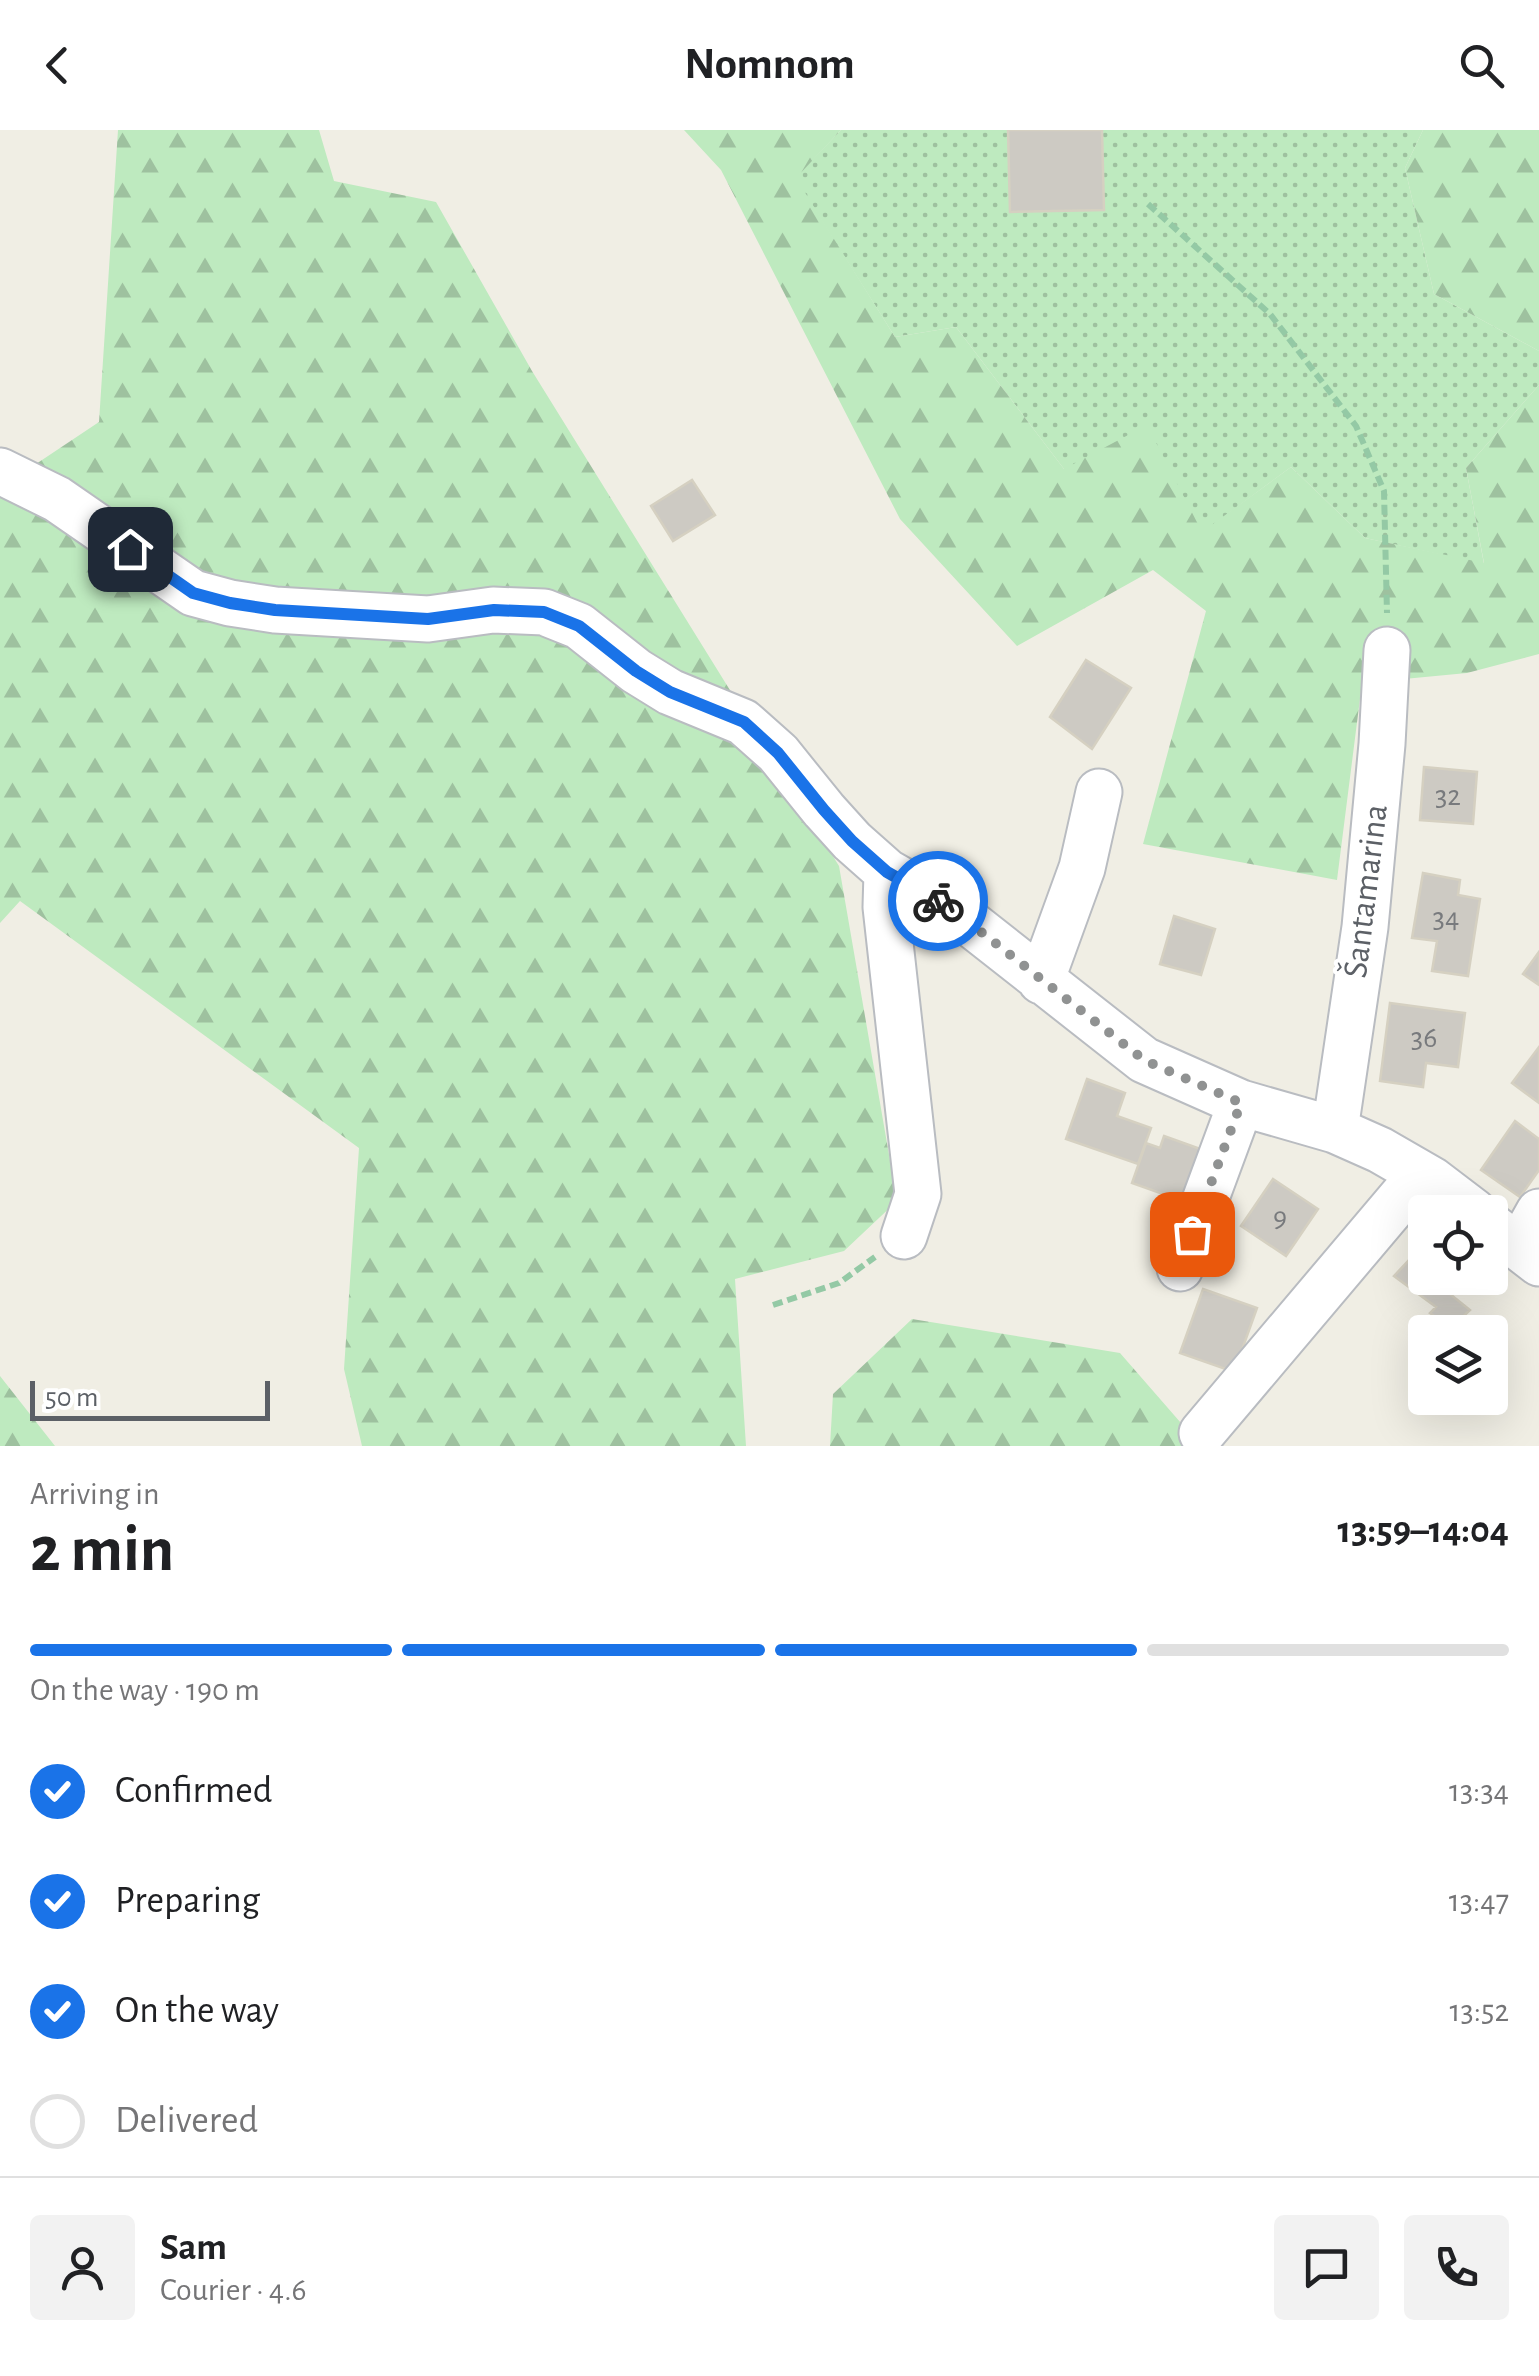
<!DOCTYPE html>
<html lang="en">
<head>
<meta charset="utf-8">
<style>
	body { margin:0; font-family:"Alegreya Sans",sans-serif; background:#f2f2f2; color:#202124; height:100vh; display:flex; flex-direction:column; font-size:38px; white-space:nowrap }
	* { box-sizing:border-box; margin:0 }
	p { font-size:32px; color:#757577 }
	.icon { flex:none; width:55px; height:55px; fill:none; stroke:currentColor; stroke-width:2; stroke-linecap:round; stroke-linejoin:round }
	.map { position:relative; height:1316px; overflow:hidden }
	.panel { display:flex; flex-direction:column; background:#fff; flex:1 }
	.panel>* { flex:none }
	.fabs { position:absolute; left:1408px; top:1065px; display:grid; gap:20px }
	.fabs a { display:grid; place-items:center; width:100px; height:100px; border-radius:10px; background:#fff; box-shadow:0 10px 40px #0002; font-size:50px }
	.scale { position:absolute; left:30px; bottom:25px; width:240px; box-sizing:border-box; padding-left:10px; border:5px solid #5c6066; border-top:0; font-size:28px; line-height:35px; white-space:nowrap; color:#5c6066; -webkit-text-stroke:8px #fff; paint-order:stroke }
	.pin { position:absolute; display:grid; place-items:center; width:85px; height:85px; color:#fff; margin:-42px; border-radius:20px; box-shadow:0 5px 15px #0006 }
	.courier { position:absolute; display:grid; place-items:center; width:100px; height:100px; margin:-50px; border:8px solid #1a73e8; border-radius:50%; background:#fff; color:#222; box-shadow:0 2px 12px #0007 }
	.overview em { font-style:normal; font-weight:700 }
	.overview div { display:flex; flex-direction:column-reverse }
	.overview { display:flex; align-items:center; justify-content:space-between; height:170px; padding:0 30px }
	h1 { font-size:65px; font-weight:700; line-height:75px }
	.bar { display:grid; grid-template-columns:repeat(4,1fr); gap:15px 10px; align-content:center; height:120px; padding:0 30px }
	.bar i { height:12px; border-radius:8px; background:#e0e0e0 }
	.bar .active { background:#1a73e8 }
	.bar p { grid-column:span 4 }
	.line { display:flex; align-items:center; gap:25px; padding:0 30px; border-top:2px solid #e0e0e0 }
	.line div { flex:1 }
	.round { display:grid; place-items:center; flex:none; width:105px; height:105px; border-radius:10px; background:#f2f2f2 }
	ol { padding:0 30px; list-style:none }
	li { display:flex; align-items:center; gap:30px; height:110px }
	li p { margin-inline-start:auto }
	li .icon { padding:10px; border-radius:50%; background:#1a73e8; color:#fff; stroke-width:4 }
	li:last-child { color:#757577 }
	li i { width:55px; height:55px; border:5px solid #e0e0e0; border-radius:50% }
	header { display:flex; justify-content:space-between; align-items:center; height:130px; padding:0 30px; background:#fff; font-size:45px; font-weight:700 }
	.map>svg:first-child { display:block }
</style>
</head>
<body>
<header><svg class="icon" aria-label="back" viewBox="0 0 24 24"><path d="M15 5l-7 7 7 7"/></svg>Nomnom<svg class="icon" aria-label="search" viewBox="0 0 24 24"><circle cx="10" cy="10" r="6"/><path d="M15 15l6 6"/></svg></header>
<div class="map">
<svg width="1539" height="1316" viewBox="0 0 1539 1316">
	<defs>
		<pattern id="grass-dots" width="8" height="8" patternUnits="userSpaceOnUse" patternTransform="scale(2.5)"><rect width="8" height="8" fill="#beeabf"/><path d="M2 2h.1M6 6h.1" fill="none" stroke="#9ec19f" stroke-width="1.8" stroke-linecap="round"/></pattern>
		<pattern id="forest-firs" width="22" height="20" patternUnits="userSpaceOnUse" patternTransform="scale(2.5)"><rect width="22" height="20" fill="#beeabf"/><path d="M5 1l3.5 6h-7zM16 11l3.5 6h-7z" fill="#9ec19f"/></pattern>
	</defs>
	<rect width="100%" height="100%" fill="#f0eee4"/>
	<path fill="url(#grass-dots)" d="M841,0H1423L1405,38L1434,164L1539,221V255L1466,338L1484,434L1365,408L1291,337L1202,403L1064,339L956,197L895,207L795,48Z"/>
	<path fill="url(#forest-firs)" d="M118,0H319L334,51L436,72L532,241L839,736L897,1071L844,1121L735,1149L746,1316H362L344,1239L359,1018L20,771L0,793V358L99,292Z
		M684,0H841L796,48L895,207L956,197L1064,339L1147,295L1202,402L1291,337L1365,408L1484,433L1466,338L1539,255V524L1467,543L1362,553L1337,750L1143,714L1206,481L1153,440L1017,516L900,389L721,40Z
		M1423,0H1539V221L1434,164L1405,38Z
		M912,1189L1120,1223L1201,1316H830L833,1264Z
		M0,1246L55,1316H0Z"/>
	<path fill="#cdcac3" stroke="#d5d0c1" stroke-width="2.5" d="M1008,0H1102L1104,80L1010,82Z
		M692,350L715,385L673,411L651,376Z
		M1086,530L1131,558L1092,619L1050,587Z
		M1424,637L1477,642L1473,694L1420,690Z
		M1423,743L1460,750L1458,765L1480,769L1468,846L1432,841L1437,811L1412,808Z
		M1174,786L1215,799L1201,845L1160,834Z
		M1539,822V855L1523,844Z
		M1390,873L1465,883L1458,937L1426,933L1423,957L1380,951Z
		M1539,917V973L1512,953Z
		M1087,949L1125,963L1117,986L1151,998L1138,1034L1066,1009Z
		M1515,991L1539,1009V1040L1520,1067L1481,1040Z
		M1164,1006L1206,1021L1188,1073L1132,1053L1146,1013L1160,1018Z
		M1273,1049L1318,1079L1286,1126L1241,1096Z
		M1425,1113V1148H1469L1450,1164L1470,1180L1451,1198L1430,1183L1436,1177L1394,1146Z
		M1203,1159L1257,1178L1234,1242L1180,1223Z"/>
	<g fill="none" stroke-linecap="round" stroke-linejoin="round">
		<defs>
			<path id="minor" d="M0,341L57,369L193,463L230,473L275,480L428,489L493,480L544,482L579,496L636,541L670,562L743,592L778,623L824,680L852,711L887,742L952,779L1144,930L1241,973L1335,1000L1380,1020L1432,1050L1474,1082
				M887,742L886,777L918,1064L904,1106
				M1041,851L1082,738L1099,662
				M1335,1000L1365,797L1382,614L1387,520
				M1490,1095L1539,1133
				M1524,1121L1530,1098L1539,1082
				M1180,1138L1241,973
				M1202,1303L1421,1044"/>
		</defs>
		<use href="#minor" stroke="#b9bcc1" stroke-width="49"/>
		<path stroke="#94c9a5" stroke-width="6" stroke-dasharray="10 5" stroke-linecap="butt" d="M1148,74L1270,184L1356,296L1384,361L1387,483
			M773,1175L839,1153L875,1127"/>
		<use href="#minor" stroke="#fff" stroke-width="45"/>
	</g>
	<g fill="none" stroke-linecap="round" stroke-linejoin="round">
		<path stroke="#909292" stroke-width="10" stroke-dasharray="0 18" d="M938,771L952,779L1144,930L1241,973L1192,1104"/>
		<path stroke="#1a73e8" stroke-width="12" d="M130,419L193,463L230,473L275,480L428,489L494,480L544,482L579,496L636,541L670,562L744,592L778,623L824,680L852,711L887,742L938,771"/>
	</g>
	<g text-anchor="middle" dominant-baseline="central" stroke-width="8" stroke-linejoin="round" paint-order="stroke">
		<g font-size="30" fill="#787a7d">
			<text x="1448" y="666">32</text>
			<text x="1446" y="788">34</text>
			<text x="1424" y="908">36</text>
			<text x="1280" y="1088">9</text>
		</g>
		<g font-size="35" fill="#5c6066" stroke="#fff">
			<text transform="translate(1366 761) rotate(-83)">Šantamarina</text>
		</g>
	</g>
</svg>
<div class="fabs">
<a><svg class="icon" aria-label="locate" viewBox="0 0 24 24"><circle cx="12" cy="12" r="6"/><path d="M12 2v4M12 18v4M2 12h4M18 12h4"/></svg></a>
<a><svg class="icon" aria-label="layers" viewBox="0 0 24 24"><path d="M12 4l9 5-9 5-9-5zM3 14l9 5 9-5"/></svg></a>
</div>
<div class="scale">50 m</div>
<div class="pin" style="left:1192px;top:1104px;background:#ea580c"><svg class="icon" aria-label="bag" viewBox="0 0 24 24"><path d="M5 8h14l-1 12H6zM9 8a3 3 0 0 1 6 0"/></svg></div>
<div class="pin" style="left:130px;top:419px;background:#1f2937"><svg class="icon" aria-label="home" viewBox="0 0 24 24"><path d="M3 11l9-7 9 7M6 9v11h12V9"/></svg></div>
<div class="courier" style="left:938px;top:771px"><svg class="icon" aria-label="bike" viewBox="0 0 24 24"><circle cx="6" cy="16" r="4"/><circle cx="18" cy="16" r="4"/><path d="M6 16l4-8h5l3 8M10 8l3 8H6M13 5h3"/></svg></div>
</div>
<section class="panel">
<div class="overview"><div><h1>2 min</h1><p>Arriving in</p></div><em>13:59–14:04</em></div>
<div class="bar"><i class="active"></i><i class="active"></i><i class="active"></i><i></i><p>On the way · 190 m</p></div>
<ol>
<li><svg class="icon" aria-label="check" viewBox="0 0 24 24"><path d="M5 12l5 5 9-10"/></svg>Confirmed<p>13:34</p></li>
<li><svg class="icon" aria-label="check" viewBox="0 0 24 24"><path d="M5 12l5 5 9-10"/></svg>Preparing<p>13:47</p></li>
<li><svg class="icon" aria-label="check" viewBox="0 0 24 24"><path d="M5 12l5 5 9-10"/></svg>On the way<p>13:52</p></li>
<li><i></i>Delivered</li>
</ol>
<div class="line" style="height:180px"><a class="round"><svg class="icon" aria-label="person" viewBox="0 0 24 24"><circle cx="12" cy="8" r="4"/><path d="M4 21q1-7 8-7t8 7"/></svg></a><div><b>Sam</b><p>Courier · 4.6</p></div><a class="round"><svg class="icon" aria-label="chat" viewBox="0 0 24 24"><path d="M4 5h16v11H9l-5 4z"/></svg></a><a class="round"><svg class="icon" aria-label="phone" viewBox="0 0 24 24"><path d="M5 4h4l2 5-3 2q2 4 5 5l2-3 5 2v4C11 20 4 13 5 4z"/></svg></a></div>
</section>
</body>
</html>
